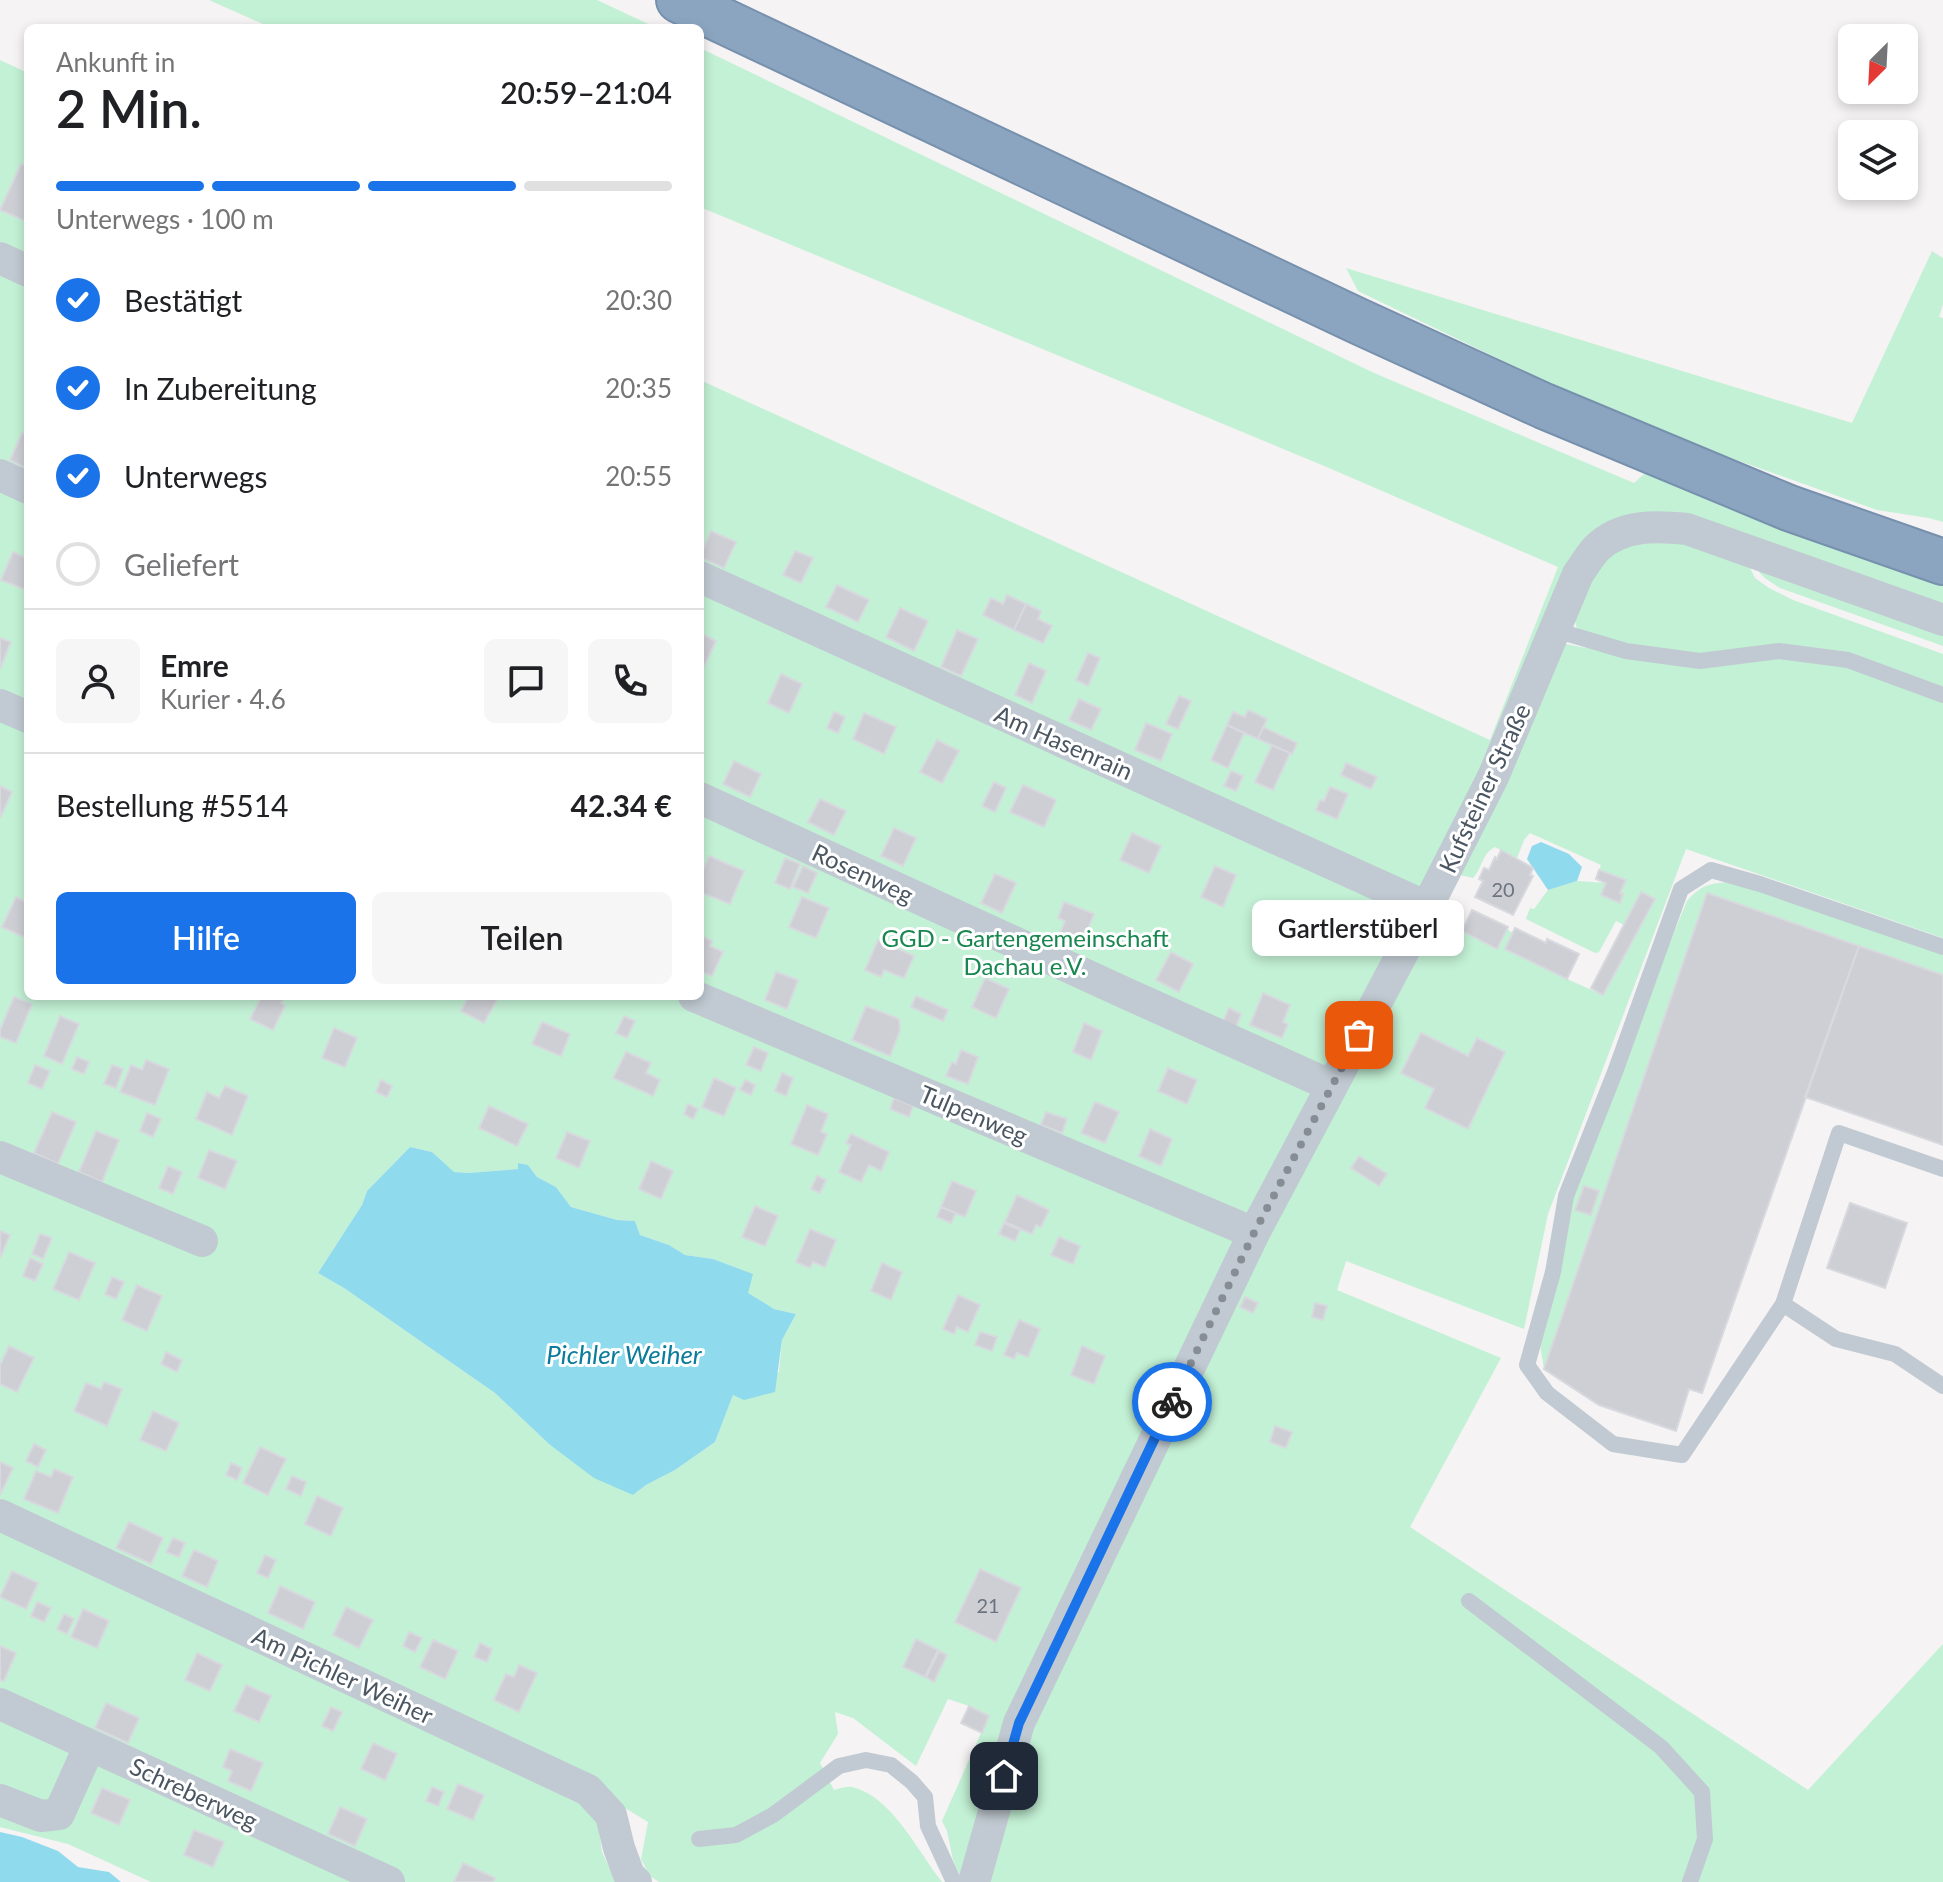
<!DOCTYPE html>
<html lang="de">
<head>
<meta charset="utf-8">
<style>
	body { margin:0; font-family:Lato,sans-serif; background:#f6f6f6; color:#202124; height:100vh; display:flex; flex-direction:column; font-size:30px; white-space:nowrap }
	* { box-sizing:border-box; margin:0 }
	p { font-size:26px; color:#757577 }
	.icon { flex:none; width:44px; height:44px; fill:none; stroke:currentColor; stroke-width:2; stroke-linecap:round; stroke-linejoin:round }
	.map { position:relative; flex:1; overflow:hidden }
	.side { position:absolute; left:24px; top:24px; width:680px; height:976px; display:flex; flex-direction:column; background:#fff; border-radius:12px; box-shadow:0 4px 12px #0003 }
	.side>* { flex:none }
	.needle { width:52px; rotate:204deg }
	.controls { position:absolute; left:1838px; top:24px; display:grid; gap:16px }
	.controls a { display:grid; place-items:center; width:80px; height:80px; border-radius:12px; background:#fff; box-shadow:0 4px 12px #0003; font-size:40px }
	.pin { position:absolute; display:grid; place-items:center; width:68px; height:68px; color:#fff; margin:-34px; border-radius:16px; box-shadow:0 4px 12px #0006 }
	.courier { position:absolute; display:grid; place-items:center; width:80px; height:80px; margin:-40px; border:6px solid #1a73e8; border-radius:50%; background:#fff; color:#222; box-shadow:0 2px 10px #0007 }
	.bubble { position:absolute; height:56px; border-radius:12px; background:#fff; box-shadow:0 4px 12px #0003; font-size:26px; font-weight:600; line-height:56px; text-align:center }
	.overview em { font-style:normal; font-weight:600 }
	.overview div { display:flex; flex-direction:column-reverse }
	.overview { display:flex; align-items:center; justify-content:space-between; height:136px; padding:0 32px }
	h1 { font-size:52px; font-weight:600; line-height:60px }
	.bar { display:grid; grid-template-columns:repeat(4,1fr); gap:12px 8px; align-content:center; height:96px; padding:0 32px }
	.bar i { height:10px; border-radius:6px; background:#e0e0e0 }
	.bar .current { background:#1a73e8 }
	.bar p { grid-column:span 4 }
	.line { display:flex; align-items:center; gap:20px; padding:0 32px; border-top:2px solid #e0e0e0 }
	.line div { flex:1 }
	.round { display:grid; place-items:center; flex:none; width:84px; height:84px; border-radius:12px; background:#f6f6f6 }
	ol { padding:0 32px; list-style:none }
	li { display:flex; align-items:center; gap:24px; height:88px }
	li p { margin-inline-start:auto }
	li .icon { padding:8px; border-radius:50%; background:#1a73e8; color:#fff; stroke-width:4 }
	li:last-child { color:#757577 }
	li i { width:44px; height:44px; border:4px solid #e0e0e0; border-radius:50% }
	.button { display:flex; gap:16px; margin-top:auto; padding:16px 32px }
	.button a { flex:1; height:92px; border-radius:12px; background:#1a73e8; color:#fff; font-size:32px; font-weight:600; line-height:92px; text-align:center }
	.button a+a { background:#f6f6f6; color:#202124 }
	.map>svg:first-child { display:block }
</style>
</head>
<body>
<div class="map">
<svg width="1943" height="1882" viewBox="0 0 1943 1882">
	<rect width="100%" height="100%" fill="#f5f3f3"/>
	<path fill="#c3f1d5" fill-rule="evenodd" d="M209,0H597L657,28H272Z
		M700,48L1374,373L1634,483L1645,473C1743,513 1842,552 1943,585V611L1621,517L1456,815L963,1882L953,1860L947,1831L942,1821L981,1733L961,1723L969,1706L948,1699L916,1766L853,1718L835,1712L838,1734L820,1763L834,1790C839,1789 846,1786 852,1787C892,1796 918,1852 942,1882H659L650,1876L641,1859L648,1822L620,1805L598,1823L602,1852L616,1882H151L68,1844L0,1827V60L28,73V996H700V380L1490,740L1558,567L1329,468L700,207ZM410,1147L432,1152L453,1172L468,1173L518,1169V1163L528,1165L537,1177L556,1187L571,1207L617,1220L635,1221L640,1235L669,1245L685,1255L713,1259L752,1274L747,1293L774,1309L796,1314L782,1340L779,1372L733,1395L715,1442L675,1470L646,1485L633,1495L549,1444L495,1393L344,1288L318,1273L362,1205L367,1191Z
		M1932,251L1943,258V304L1939,317L1943,318V522L1929,518L1877,510L1630,422L1358,291L1346,268L1852,423Z
		M1659,536L1746,560L1755,578L1769,588L1793,600L1943,654V938L1686,849L1548,1214L1524,1329L1346,1261L1337,1290L1501,1358L1410,1527L1808,1790L1943,1644V1882H986L1030,1726L1272,1229L1436,924L1459,935L1462,931L1496,949L1507,929L1513,933L1567,979L1603,995L1655,899L1641,892L1624,925L1616,921L1599,952L1595,953L1526,919L1530,908L1534,909L1548,890L1577,881L1606,883L1602,895L1620,902L1623,895L1620,893L1625,880L1599,870L1601,865L1530,833L1524,840L1517,858L1495,847C1482,853 1482,869 1473,878L1460,875L1561,643L1586,648L1577,629L1574,616L1607,552Z
		M1754,563L1943,632V646L1780,588C1768,580 1759,576 1754,563Z
		M1732,882L1943,952V975L1707,893L1544,1369L1539,1339L1570,1202L1646,999L1687,901C1702,884 1711,883 1732,882Z"/>
	<path fill="#90daee" d="M1541,842L1569,854L1582,867L1577,881L1548,890L1527,859L1532,846Z
		M410,1147L432,1152L454,1172L468,1173L518,1169V1163L528,1165L537,1177L556,1187L571,1207L617,1220L635,1221L640,1235L669,1245L685,1255L713,1259L753,1274L748,1293L774,1309L796,1314L782,1340L775,1392L744,1400L733,1395L715,1442L675,1470L646,1485L633,1495L594,1478L549,1444L495,1393L344,1288L318,1273L362,1205L367,1191Z
		M0,1832L22,1837L58,1851L78,1867L109,1872L121,1882H0Z"/>
	<path fill="#cdcfd5" stroke="#d7d9de" stroke-width="2" d="M21,164L28,167V222L0,210Z
		M22,433L28,435V469L10,460Z
		M711,531L736,542L724,568L700,557Z
		M795,551L813,558L801,583L783,575Z
		M13,552L28,559V580L24,589L1,580Z
		M837,585L869,600L858,622L826,607Z
		M1007,595L1026,604L1014,630L983,615L991,598L1003,604Z
		M1026,604L1041,611L1038,619L1052,626L1043,643L1014,630Z
		M900,608L928,621L914,651L886,637Z
		M957,630L978,639L961,676L941,667Z
		M700,633L716,641L701,673L700,672Z
		M0,638L11,642L0,669Z
		M1088,653L1100,658L1088,686L1076,680Z
		M1029,663L1046,671L1032,703L1015,695Z
		M781,674L802,684L789,713L768,703Z
		M1179,696L1191,701L1178,729L1166,724Z
		M1079,699L1101,709L1091,730L1069,720Z
		M1248,710L1267,719L1258,739L1227,725L1233,712L1245,717Z
		M834,712L845,717L838,733L827,728Z
		M864,713L896,727L884,754L853,739Z
		M1146,723L1172,734L1161,761L1135,750Z
		M1227,725L1244,733L1228,768L1211,760Z
		M1263,727L1297,743L1292,754L1258,739Z
		M937,740L959,751L942,783L920,772Z
		M1272,745L1290,753L1273,790L1255,782Z
		M734,761L761,774L750,797L723,784Z
		M1346,763L1377,777L1371,789L1341,775Z
		M1231,771L1243,776L1236,791L1224,786Z
		M994,782L1006,788L995,812L982,806Z
		M1023,785L1056,800L1044,827L1010,812Z
		M0,786L12,792L0,818Z
		M1330,787L1348,794L1337,819L1316,810L1320,800L1324,801Z
		M820,799L846,811L834,835L808,822Z
		M894,828L916,838L903,866L881,856Z
		M1132,833L1161,846L1149,873L1120,860Z
		M1501,850L1533,868L1530,875L1533,876L1513,915L1475,897L1483,881L1479,879L1484,868L1489,870L1495,857L1497,859Z
		M709,856L744,871L730,904L700,892V878Z
		M785,858L800,864L790,889L775,883Z
		M803,866L817,873L808,893L793,887Z
		M1215,866L1236,875L1223,907L1201,897Z
		M1599,870L1626,880L1620,893L1623,894L1620,903L1601,895L1606,883L1596,879Z
		M995,874L1016,883L1002,913L981,903Z
		M1641,892L1655,899L1603,995L1591,988Z
		M1707,893L1859,946L1702,1393L1689,1389L1676,1431L1599,1405L1544,1369Z
		M16,897L28,903V932L24,937L2,927Z
		M802,897L829,908L816,938L789,927Z
		M1064,902L1094,914L1082,943L1060,933L1065,921L1058,918Z
		M1297,905L1315,913L1301,944L1278,933L1284,919L1289,921Z
		M1472,910L1508,927L1497,949L1462,931Z
		M1515,928L1546,943L1547,939L1579,954L1567,979L1505,949Z
		M700,935L712,941L710,946L723,952L712,976L700,971Z
		M878,940L914,956L904,978L884,970L881,977L865,970Z
		M1859,946L1943,975V1145L1805,1097Z
		M1171,952L1193,964L1179,992L1156,980Z
		M776,972L798,980L787,1009L765,1000Z
		M985,978L1009,989L996,1018L972,1007Z
		M1263,993L1290,1005L1283,1022L1288,1024L1282,1038L1250,1025Z
		M262,996H285L281,1003L285,1006L273,1030L250,1019Z
		M469,996H499L484,1023L461,1011Z
		M916,996L948,1010L943,1021L911,1007Z
		M14,997L32,1004L16,1043L0,1037V1030Z
		M866,1006L899,1019L900,1030L890,1056L852,1040Z
		M1229,1008L1241,1014L1235,1030L1222,1024Z
		M60,1016L79,1024L62,1064L44,1056Z
		M624,1016L635,1021L627,1038L616,1033Z
		M542,1022L570,1034L561,1056L532,1044Z
		M1084,1023L1102,1031L1091,1060L1073,1052Z
		M334,1028L357,1038L345,1067L322,1058Z
		M1421,1033L1468,1056L1477,1038L1505,1052L1468,1129L1425,1108L1434,1089L1401,1073Z
		M754,1047L768,1053L761,1071L746,1065Z
		M961,1050L978,1057L968,1084L946,1076L952,1062L956,1064Z
		M626,1052L651,1063L646,1073L660,1080L653,1096L613,1078Z
		M77,1057L89,1062L84,1074L72,1069Z
		M146,1060L169,1069L155,1105L120,1092L131,1065L142,1070Z
		M35,1065L50,1071L42,1089L28,1083Z
		M112,1065L123,1069L116,1088L104,1084Z
		M1168,1068L1197,1080L1187,1104L1158,1091Z
		M782,1073L793,1078L786,1096L775,1091Z
		M714,1078L736,1088L724,1116L702,1107Z
		M381,1080L392,1086L387,1097L376,1092Z
		M745,1080L755,1085L751,1095L740,1090Z
		M225,1086L248,1096L232,1135L196,1119L207,1092L219,1098Z
		M894,1098L913,1106L909,1117L890,1109Z
		M1095,1102L1119,1112L1105,1143L1081,1133Z
		M688,1104L698,1109L693,1119L684,1114Z
		M807,1105L828,1114L821,1132L827,1134L818,1155L791,1144Z
		M489,1106L528,1124L517,1146L479,1128Z
		M52,1112L76,1122L58,1164L34,1153Z
		M1046,1112L1067,1119L1062,1133L1041,1125Z
		M147,1113L161,1119L153,1137L140,1131Z
		M1150,1129L1172,1139L1161,1166L1139,1156Z
		M96,1131L119,1140L102,1182L79,1172Z
		M567,1132L590,1141L579,1168L556,1158Z
		M851,1134L889,1152L881,1171L869,1165L861,1182L839,1172L851,1145L846,1143Z
		M209,1150L237,1161L225,1189L198,1178Z
		M1359,1156L1387,1174L1379,1186L1351,1168Z
		M651,1161L673,1171L661,1199L639,1189Z
		M168,1166L182,1172L173,1194L159,1188Z
		M817,1176L826,1180L820,1193L811,1189Z
		M952,1181L976,1191L965,1217L941,1207Z
		M1584,1186L1599,1191L1591,1215L1575,1210Z
		M1017,1195L1049,1210L1041,1227L1036,1225L1032,1234L1005,1222Z
		M1850,1203L1907,1223L1885,1288L1827,1268Z
		M755,1206L778,1216L765,1246L742,1237Z
		M941,1207L956,1213L951,1223L937,1217Z
		M1004,1223L1020,1230L1015,1241L999,1234Z
		M810,1229L836,1240L825,1267L813,1262L810,1268L796,1262Z
		M0,1231L10,1235L0,1258Z
		M40,1234L52,1238L43,1259L32,1254Z
		M1059,1237L1080,1246L1073,1264L1051,1255Z
		M69,1252L95,1263L79,1300L53,1289Z
		M30,1258L43,1264L35,1281L23,1276Z
		M882,1263L902,1272L891,1300L871,1291Z
		M112,1277L124,1282L116,1299L105,1294Z
		M137,1285L162,1296L147,1331L122,1320Z
		M958,1295L980,1305L968,1332L957,1327L954,1334L943,1329Z
		M1245,1297L1258,1303L1253,1313L1240,1307Z
		M1315,1303L1327,1306L1323,1320L1312,1317Z
		M1019,1320L1040,1329L1028,1357L1017,1353L1014,1359L1004,1355Z
		M980,1332L997,1337L992,1351L975,1345Z
		M9,1346L34,1358L17,1392L0,1384V1365Z
		M1082,1346L1105,1356L1094,1384L1071,1375Z
		M166,1352L182,1360L177,1372L161,1364Z
		M104,1382L122,1389L107,1426L74,1411L86,1383L101,1389Z
		M153,1411L179,1423L166,1451L140,1440Z
		M1275,1426L1292,1432L1286,1448L1270,1442Z
		M34,1444L46,1450L38,1467L26,1461Z
		M260,1447L286,1459L268,1495L243,1483Z
		M0,1462L13,1468L0,1495Z
		M231,1463L242,1468L237,1480L226,1475Z
		M54,1469L73,1477L58,1513L24,1499L36,1471L51,1477Z
		M292,1476L306,1482L301,1496L286,1489Z
		M317,1496L343,1508L331,1536L305,1524Z
		M129,1522L163,1538L151,1564L116,1548Z
		M173,1538L185,1543L179,1557L166,1552Z
		M194,1550L218,1561L207,1587L182,1576Z
		M265,1555L276,1560L268,1578L257,1573Z
		M980,1569L1021,1588L996,1642L955,1622Z
		M12,1571L38,1583L26,1609L0,1597Z
		M280,1586L315,1602L303,1629L268,1613Z
		M37,1602L51,1608L44,1622L31,1616Z
		M346,1607L373,1620L359,1648L333,1635Z
		M83,1609L109,1621L97,1648L71,1637Z
		M64,1614L74,1619L67,1634L57,1629Z
		M409,1632L422,1638L415,1652L403,1646Z
		M916,1639L938,1650L925,1677L903,1667Z
		M433,1640L458,1651L445,1679L420,1667Z
		M480,1643L492,1649L487,1662L474,1657Z
		M0,1646L16,1653L4,1681L0,1680Z
		M939,1651L947,1655L934,1682L926,1677Z
		M197,1653L222,1665L210,1691L185,1680Z
		M519,1665L537,1673L519,1712L494,1700L506,1674L514,1677Z
		M246,1685L271,1696L259,1722L234,1711Z
		M106,1703L139,1718L128,1743L95,1728Z
		M969,1706L989,1716L982,1733L961,1723Z
		M331,1707L342,1712L333,1731L322,1726Z
		M373,1743L397,1754L385,1780L361,1769Z
		M230,1749L263,1763L251,1791L228,1781L232,1771L223,1767Z
		M458,1784L484,1795L473,1820L447,1809Z
		M432,1787L444,1792L438,1806L426,1801Z
		M102,1788L130,1800L119,1825L91,1813Z
		M340,1807L367,1819L355,1846L328,1834Z
		M194,1830L224,1842L213,1867L184,1855Z
		M463,1863L495,1878L493,1882H454Z"/>
	<g fill="none" stroke-linecap="round" stroke-linejoin="round">
		<defs>
			<path id="highway" d="M679,0L1358,321L1544,406L1789,508L1943,562"/>
		</defs>
		<use href="#highway" stroke="#7690ad" stroke-width="48"/>
		<path stroke="#c1cad2" stroke-width="16" d="M1555,630L1626,651L1700,661L1779,651L1848,660L1943,695
			M1943,1169L1839,1133L1783,1304L1836,1339L1895,1354L1943,1386
			M1783,1304L1682,1455L1613,1444L1547,1393L1527,1365L1553,1272L1566,1196L1615,1072L1681,889L1711,870L1760,884L1943,947
			M1469,1601L1661,1747L1702,1792L1705,1839L1690,1882
			M699,1839L736,1835L773,1815L839,1766L866,1760L891,1765L912,1782L925,1797L928,1826L954,1882"/>
		<path stroke="#c1cad2" stroke-width="32" d="M0,258L28,271
			M0,475L28,488
			M700,577L1427,907
			M0,705L28,717
			M700,798L1123,992L1332,1086
			M694,996L1254,1233
			M0,1157L202,1241
			M0,1515L588,1790L611,1815L619,1848L629,1875L636,1882
			M0,1704L389,1882
			M0,1800L41,1816L59,1814L90,1745
			M974,1882L1019,1723L1254,1233L1427,907L1493,777L1578,574C1584,566 1590,555 1597,548C1622,524 1656,526 1687,529L1943,620"/>
		<use href="#highway" stroke="#8ba5c1" stroke-width="44"/>
	</g>
	<g fill="none" stroke-linecap="round" stroke-linejoin="round">
		<path stroke="#868d94" stroke-width="8" stroke-dasharray="0 14.4" d="M1172,1402L1254,1233L1359,1035"/>
		<path stroke="#1a73e8" stroke-width="10" d="M1004,1776L1019,1723L1172,1402"/>
	</g>
	<g text-anchor="middle" dominant-baseline="central" stroke-width="6" stroke-linejoin="round" paint-order="stroke">
		<g font-size="20" fill="#6b747e">
			<text x="1503" y="889">20</text>
			<text x="988" y="1605">21</text>
		</g>
		<g font-size="24" fill="#4a5661" stroke="#fff">
			<text transform="translate(1064 742) rotate(24)">Am Hasenrain</text>
			<text transform="translate(1484 788) rotate(-65)">Kufsteiner Straße</text>
			<text transform="translate(863 873) rotate(25)">Rosenweg</text>
			<text transform="translate(974 1114) rotate(23)">Tulpenweg</text>
			<text transform="translate(343 1675) rotate(25)">Am Pichler Weiher</text>
			<text transform="translate(194 1793) rotate(25)">Schreberweg</text>
		</g>
		<g font-size="24" fill="#17864f" stroke="#fff">
			<text x="1025" y="937">GGD - Gartengemeinschaft<tspan x="1025" dy="28">Dachau e.V.</tspan></text>
		</g>
		<g font-size="26" font-style="italic" fill="#0c7c9b" stroke="#fff">
			<text x="624" y="1354">Pichler Weiher</text>
		</g>
	</g>
</svg>
<div class="controls">
<a><svg class="needle" viewBox="-14 -14 28 28"><path d="M0-13l5 13h-10z" fill="#e53935"/><path d="M0 13l5-13h-10z" fill="#757577"/></svg></a>
<a><svg class="icon" aria-label="layers" viewBox="0 0 24 24"><path d="M12 4l9 5-9 5-9-5zM3 14l9 5 9-5"/></svg></a>
</div>
<div class="pin" style="left:1359px;top:1035px;background:#ea580c"><svg class="icon" aria-label="bag" viewBox="0 0 24 24"><path d="M5 8h14l-1 12H6zM9 8a3 3 0 0 1 6 0"/></svg></div>
<div class="pin" style="left:1004px;top:1776px;background:#1f2937"><svg class="icon" aria-label="home" viewBox="0 0 24 24"><path d="M3 11l9-7 9 7M6 9v11h12V9"/></svg></div>
<div class="courier" style="left:1172px;top:1402px"><svg class="icon" aria-label="bike" viewBox="0 0 24 24"><circle cx="6" cy="16" r="4"/><circle cx="18" cy="16" r="4"/><path d="M6 16l4-8h5l3 8M10 8l3 8H6M13 5h3"/></svg></div>
<div class="bubble" style="left:1252px;top:900px;width:212px">Gartlerstüberl</div>
<section class="side">
<div class="overview"><div><h1>2 Min.</h1><p>Ankunft in</p></div><em>20:59–21:04</em></div>
<div class="bar"><i class="current"></i><i class="current"></i><i class="current"></i><i></i><p>Unterwegs · 100 m</p></div>
<ol>
<li><svg class="icon" aria-label="check" viewBox="0 0 24 24"><path d="M5 12l5 5 9-10"/></svg>Bestätigt<p>20:30</p></li>
<li><svg class="icon" aria-label="check" viewBox="0 0 24 24"><path d="M5 12l5 5 9-10"/></svg>In Zubereitung<p>20:35</p></li>
<li><svg class="icon" aria-label="check" viewBox="0 0 24 24"><path d="M5 12l5 5 9-10"/></svg>Unterwegs<p>20:55</p></li>
<li><i></i>Geliefert</li>
</ol>
<div class="line" style="height:144px"><a class="round"><svg class="icon" aria-label="person" viewBox="0 0 24 24"><circle cx="12" cy="8" r="4"/><path d="M4 21q1-7 8-7t8 7"/></svg></a><div><b>Emre</b><p>Kurier · 4.6</p></div><a class="round"><svg class="icon" aria-label="chat" viewBox="0 0 24 24"><path d="M4 5h16v11H9l-5 4z"/></svg></a><a class="round"><svg class="icon" aria-label="phone" viewBox="0 0 24 24"><path d="M5 4h4l2 5-3 2q2 4 5 5l2-3 5 2v4C11 20 4 13 5 4z"/></svg></a></div>
<div class="line" style="height:104px"><div>Bestellung #5514</div><b>42.34 €</b></div>
<div class="button"><a>Hilfe</a><a>Teilen</a></div>
</section>
</div>
</body>
</html>
